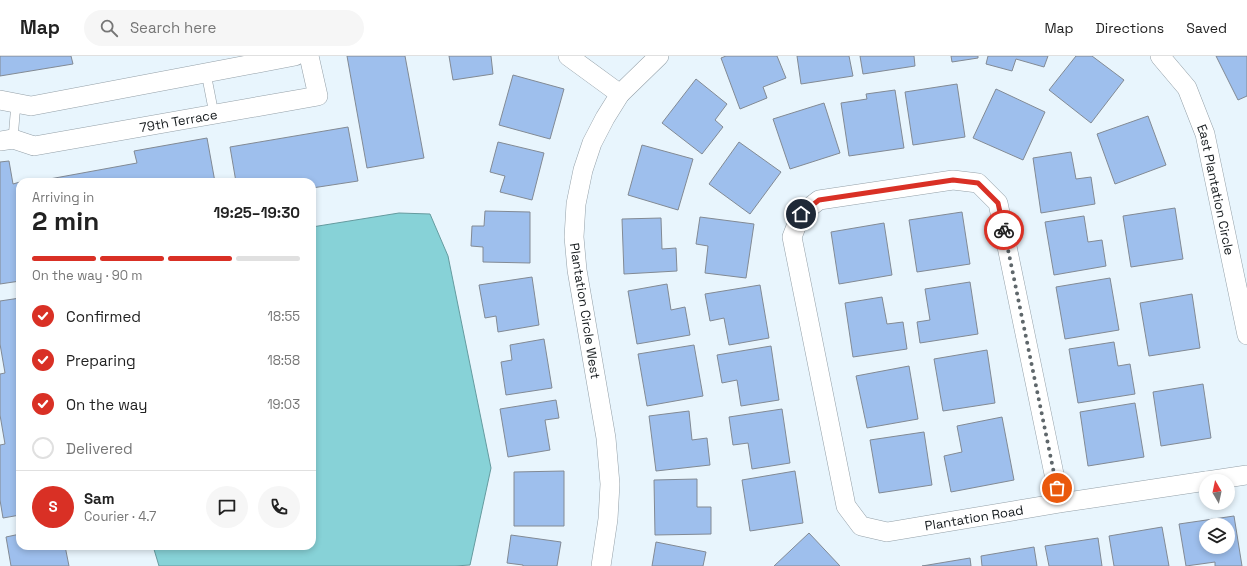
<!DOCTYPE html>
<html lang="en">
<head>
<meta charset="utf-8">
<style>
	body { margin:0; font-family:"Space Grotesk",sans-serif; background:#f6f6f6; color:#222; height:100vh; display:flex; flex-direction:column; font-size:15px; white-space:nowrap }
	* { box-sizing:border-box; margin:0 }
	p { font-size:13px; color:#767676 }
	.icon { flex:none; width:22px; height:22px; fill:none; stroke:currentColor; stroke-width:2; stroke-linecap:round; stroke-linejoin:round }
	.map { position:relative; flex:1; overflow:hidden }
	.panel { position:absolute; left:16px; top:122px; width:300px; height:372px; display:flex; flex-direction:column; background:#fff; border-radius:12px; box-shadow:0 2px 6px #0003 }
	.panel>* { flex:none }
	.needle { width:26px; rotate:351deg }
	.fabs { position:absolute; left:1199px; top:418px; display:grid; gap:8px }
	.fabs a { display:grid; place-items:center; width:36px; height:36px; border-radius:50%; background:#fff; box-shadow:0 2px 6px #0003; font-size:20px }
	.pin { position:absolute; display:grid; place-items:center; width:34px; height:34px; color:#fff; margin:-17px; border:2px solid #fff; border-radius:50%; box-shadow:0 1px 4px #0007 }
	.courier { position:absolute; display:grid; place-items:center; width:40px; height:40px; margin:-20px; border:3px solid #d93025; border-radius:50%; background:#fff; color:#222; box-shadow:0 1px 5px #0007 }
	.overview em { font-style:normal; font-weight:600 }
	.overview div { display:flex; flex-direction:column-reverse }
	.overview { display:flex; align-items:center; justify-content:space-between; height:68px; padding:0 16px }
	h1 { font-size:26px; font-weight:600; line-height:30px }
	.bar { display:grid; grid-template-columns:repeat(4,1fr); gap:6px 4px; align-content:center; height:48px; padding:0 16px }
	.bar i { height:5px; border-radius:3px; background:#e0e0e0 }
	.bar .current { background:#d93025 }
	.bar p { grid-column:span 4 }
	.line { display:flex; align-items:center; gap:10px; padding:0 16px; border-top:1px solid #e0e0e0 }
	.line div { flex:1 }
	.round { display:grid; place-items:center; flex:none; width:42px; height:42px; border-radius:21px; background:#f6f6f6 }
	ol { padding:0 16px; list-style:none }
	li { display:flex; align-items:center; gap:12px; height:44px }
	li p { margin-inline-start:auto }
	li .icon { padding:4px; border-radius:50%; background:#d93025; color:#fff; stroke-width:4 }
	li:last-child { color:#767676 }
	li i { width:22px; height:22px; border:2px solid #e0e0e0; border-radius:50% }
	header { display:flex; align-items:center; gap:24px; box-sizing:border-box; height:56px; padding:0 20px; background:#fff; border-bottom:1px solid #e0e0e0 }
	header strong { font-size:19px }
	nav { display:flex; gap:22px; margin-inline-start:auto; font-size:14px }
	.search { width:280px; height:36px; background:#f6f6f6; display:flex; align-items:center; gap:10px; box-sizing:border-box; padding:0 14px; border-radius:22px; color:#767676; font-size:15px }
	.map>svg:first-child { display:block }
</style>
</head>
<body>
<header>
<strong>Map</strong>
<div class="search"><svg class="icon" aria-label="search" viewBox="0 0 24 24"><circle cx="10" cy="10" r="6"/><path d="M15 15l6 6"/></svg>Search here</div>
<nav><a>Map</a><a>Directions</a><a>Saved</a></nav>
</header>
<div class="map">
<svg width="1247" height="510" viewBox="0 0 1247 510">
	<rect width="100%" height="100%" fill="#e8f5fd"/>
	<path fill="#87d2d7" stroke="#659b9f" d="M399,157L430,158L448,200L491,412L470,509L455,510H159L153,490H312V171Z"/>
	<path fill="#9ebfed" stroke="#828a94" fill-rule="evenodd" d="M0,0H71L73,8L0,20Z
		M347,0H405L424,102L367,112Z
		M449,0H491L493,18L453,24Z
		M726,0H777L786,22L763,31L767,42L740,53L721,2Z
		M797,0H849L853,20L801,28Z
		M860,0H914L915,10L863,18Z
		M951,0H978V2L952,6Z
		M988,0H1048L1044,11L1016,3L1012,15L986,8Z
		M1076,0H1092L1124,24L1091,67L1049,34Z
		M1216,0H1247V40L1238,44Z
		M513,19L564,33L550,83L499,69Z
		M696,23L727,48L715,64L723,71L702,98L662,67Z
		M957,28L965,81L913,89L905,36Z
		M996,33L1045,56L1023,104L973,82Z
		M895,34L904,92L849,100L841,47L867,43L866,38Z
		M824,47L840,97L790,113L773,63Z
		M1148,60L1166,109L1115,128L1097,78Z
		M348,71L358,125L312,132V126H236L230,91Z
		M207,82L215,126H44V124L137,107L134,95Z
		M498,86L544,97L532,144L500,136L505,120L490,116Z
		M739,86L781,116L750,158L709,128Z
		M642,89L693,103L678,154L628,139Z
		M1071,96L1076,123L1091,121L1095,148L1041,157L1033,102Z
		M9,105L13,128L20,126V225L0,228V106Z
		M1175,152L1183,203L1131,211L1123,160Z
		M485,155L530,156V207L483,206V191L471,190L472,170H484Z
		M962,156L970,208L917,216L909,164Z
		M1084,160L1088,186L1102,184L1106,210L1054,219L1045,166Z
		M700,161L754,168L746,222L705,217L708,190L696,188Z
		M661,162L662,193L676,192L677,215L624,218L622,163Z
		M884,167L892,219L839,228L831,176Z
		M532,221L539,269L498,276L496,260L485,262L479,229Z
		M1110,222L1119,274L1065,283L1056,231Z
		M970,226L978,278L920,287L917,266L930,264L925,233Z
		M667,228L671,254L685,251L690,279L637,288L628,235Z
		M760,229L769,282L729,289L724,262L710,265L705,238Z
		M1192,238L1200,292L1149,300L1140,247Z
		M882,241L887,268L903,266L907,293L853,301L845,247Z
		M20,242V459L3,462L0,444V389L5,388L0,359V318L5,317L0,288V245Z
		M544,283L552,332L506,339L501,306L512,304L510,289Z
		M1114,286L1118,310L1130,308L1135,338L1078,347L1069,293Z
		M694,289L703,340L647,350L638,298Z
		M771,290L779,344L741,350L737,324L722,327L717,299Z
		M987,294L995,347L943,355L934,303Z
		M909,310L918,363L867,372L856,320Z
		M1203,328L1211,382L1161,390L1153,336Z
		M556,344L559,362L545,364L550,394L508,401L500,353Z
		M1135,347L1144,401L1088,410L1080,356Z
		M782,353L790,407L752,413L748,387L733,389L729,361Z
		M689,355L692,384L707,382L710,409L656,415L649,360Z
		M1002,361L1014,424L951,436L944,400L962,396L957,370Z
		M924,376L932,429L879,437L870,384Z
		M564,415V470H514V416Z
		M795,415L803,467L750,475L742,424Z
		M697,423V451H711V478L655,479L654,424Z
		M1234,460L1242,510H1215V506L1186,510L1179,468ZM1206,469H1228V491H1206Z
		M1162,471L1169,510H1114L1109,480Z
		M809,477L840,510H774Z
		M20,478V490H65L69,510H11L6,481Z
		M511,479L561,486L557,510H523V509L507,507Z
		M1098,482L1102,510H1049L1045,490Z
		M656,486L706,496L703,510H652Z
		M1034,491L1037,510H982L981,500Z
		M970,502L971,510H922Z"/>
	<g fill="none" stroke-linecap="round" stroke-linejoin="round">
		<defs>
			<path id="lane" d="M206,17L214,58
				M13,83L16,47"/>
			<g id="street">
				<path d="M568,0L620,38"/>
				<path id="s1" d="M1160,0L1187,32L1205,78L1247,279"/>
				<path d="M0,44L31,50L295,0"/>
				<path id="s2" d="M0,85L13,83L34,90L318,40L309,0"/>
				<path d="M1207,425L1247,419"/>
				<path id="s3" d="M1060,447L998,147L978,127L953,124L819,144L801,158L792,181L846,450L861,470L887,476L1060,447L1206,425"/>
				<path d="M601,510L608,463L610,428L606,382L577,214L574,181L576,148L583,114L592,87L605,62L620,38L659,0"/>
			</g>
		</defs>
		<use href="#lane" stroke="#94a0a8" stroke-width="10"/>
		<use href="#street" stroke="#94a0a8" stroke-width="20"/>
		<use href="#lane" stroke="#fff" stroke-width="9"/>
		<use href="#street" stroke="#fff" stroke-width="19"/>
	</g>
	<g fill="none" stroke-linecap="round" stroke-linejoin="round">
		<path stroke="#5f676b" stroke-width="4" stroke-dasharray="0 7.2" d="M1004,174L1057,432"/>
		<path stroke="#d93025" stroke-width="5" d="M801,158L819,144L953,124L978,127L998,147L1004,174"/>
	</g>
	<g text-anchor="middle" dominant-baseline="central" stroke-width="4" stroke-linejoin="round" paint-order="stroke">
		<g font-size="13" fill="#151a1d" stroke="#fff">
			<text stroke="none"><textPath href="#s2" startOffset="182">79th Terrace</textPath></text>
			<text stroke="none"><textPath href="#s1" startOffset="148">East Plantation Circle</textPath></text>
			<text transform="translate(585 255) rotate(81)">Plantation Circle West</text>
			<text stroke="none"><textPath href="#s3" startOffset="957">Plantation Road</textPath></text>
		</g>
	</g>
</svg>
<div class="fabs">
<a><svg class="needle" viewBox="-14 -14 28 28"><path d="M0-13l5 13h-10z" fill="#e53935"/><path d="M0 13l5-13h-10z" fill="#767676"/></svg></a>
<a><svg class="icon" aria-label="layers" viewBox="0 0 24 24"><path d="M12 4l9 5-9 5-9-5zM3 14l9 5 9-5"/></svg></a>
</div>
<div class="pin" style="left:1057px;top:432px;background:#ea580c"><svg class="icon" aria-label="bag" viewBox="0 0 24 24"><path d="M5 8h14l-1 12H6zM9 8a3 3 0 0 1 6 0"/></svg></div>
<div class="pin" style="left:801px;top:158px;background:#1f2937"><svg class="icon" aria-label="home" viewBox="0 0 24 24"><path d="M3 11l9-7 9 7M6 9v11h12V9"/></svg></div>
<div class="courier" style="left:1004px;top:174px"><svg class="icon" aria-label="bike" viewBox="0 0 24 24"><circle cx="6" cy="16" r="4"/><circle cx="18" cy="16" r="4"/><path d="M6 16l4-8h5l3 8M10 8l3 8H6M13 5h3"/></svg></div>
<section class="panel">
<div class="overview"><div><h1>2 min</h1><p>Arriving in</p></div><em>19:25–19:30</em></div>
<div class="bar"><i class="current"></i><i class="current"></i><i class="current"></i><i></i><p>On the way · 90 m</p></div>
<ol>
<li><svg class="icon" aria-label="check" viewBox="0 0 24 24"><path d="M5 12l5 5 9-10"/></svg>Confirmed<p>18:55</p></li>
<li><svg class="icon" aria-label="check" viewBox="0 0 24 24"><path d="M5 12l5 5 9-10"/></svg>Preparing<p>18:58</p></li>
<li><svg class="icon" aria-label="check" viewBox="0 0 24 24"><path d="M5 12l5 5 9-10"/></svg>On the way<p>19:03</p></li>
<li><i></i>Delivered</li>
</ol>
<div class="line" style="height:72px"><b class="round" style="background:#d93025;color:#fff">S</b><div><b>Sam</b><p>Courier · 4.7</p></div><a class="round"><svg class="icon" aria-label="chat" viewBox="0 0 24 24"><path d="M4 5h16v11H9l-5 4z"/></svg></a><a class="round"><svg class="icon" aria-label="phone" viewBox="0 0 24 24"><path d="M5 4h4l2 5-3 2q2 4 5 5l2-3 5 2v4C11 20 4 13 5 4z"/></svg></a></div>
</section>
</div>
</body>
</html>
